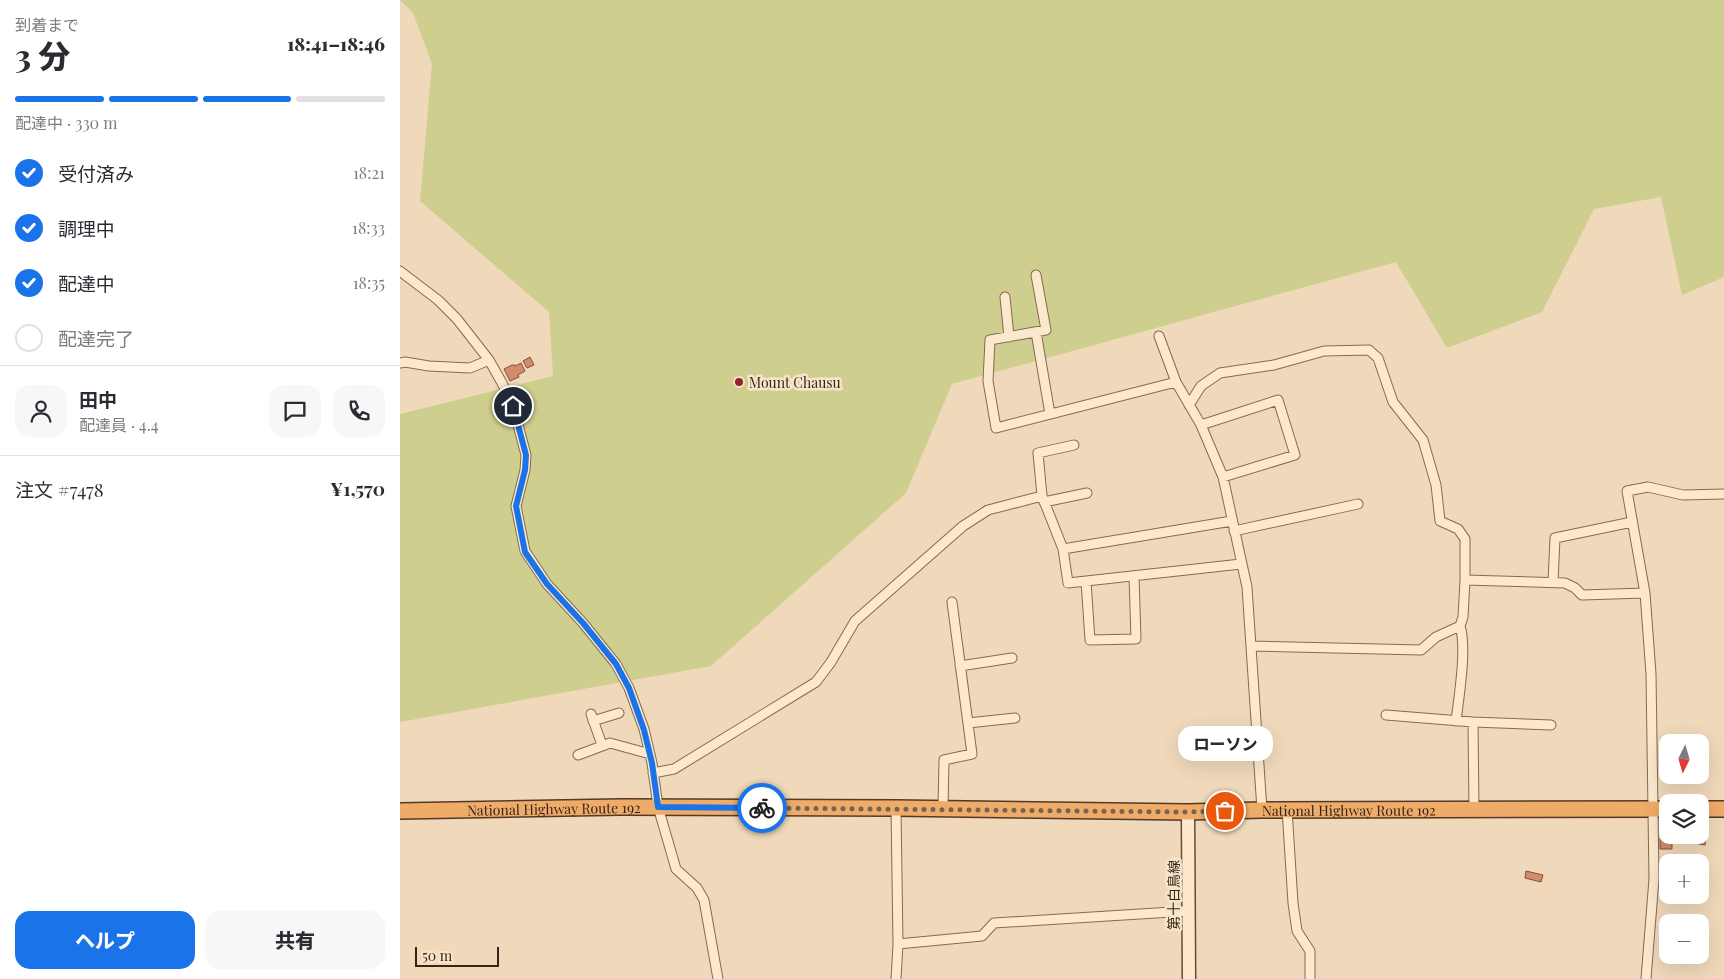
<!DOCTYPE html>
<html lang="ja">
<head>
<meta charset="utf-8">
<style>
	body { margin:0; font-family:"Playfair Display","Noto Sans JP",serif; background:#f7f7f7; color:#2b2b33; height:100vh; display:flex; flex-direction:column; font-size:19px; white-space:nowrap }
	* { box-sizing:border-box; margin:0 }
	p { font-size:16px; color:#7c7c81 }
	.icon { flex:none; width:28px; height:28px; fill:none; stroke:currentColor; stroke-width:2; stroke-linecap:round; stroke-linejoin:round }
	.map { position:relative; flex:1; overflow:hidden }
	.sheet { display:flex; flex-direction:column; background:#fff; width:400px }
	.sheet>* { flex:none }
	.needle { width:32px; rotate:185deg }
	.controls { position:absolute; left:1259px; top:734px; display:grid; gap:10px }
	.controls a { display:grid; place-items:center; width:50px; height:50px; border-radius:10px; background:#fff; box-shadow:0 5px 20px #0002; font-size:25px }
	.scale { position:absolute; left:15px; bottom:12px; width:84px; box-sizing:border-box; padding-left:5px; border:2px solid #35241a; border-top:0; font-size:14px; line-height:18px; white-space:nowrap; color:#35241a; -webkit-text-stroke:4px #f7e5c9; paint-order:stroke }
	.pin { position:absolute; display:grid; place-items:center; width:42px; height:42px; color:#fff; margin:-21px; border:2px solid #fff; border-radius:50%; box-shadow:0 1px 5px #0007 }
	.courier { position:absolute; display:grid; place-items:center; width:50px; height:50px; margin:-25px; border:4px solid #1a73e8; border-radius:50%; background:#fff; color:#222; box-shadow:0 1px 6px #0007 }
	.bubble { position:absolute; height:35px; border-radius:15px; background:#fff; box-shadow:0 5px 20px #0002; font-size:16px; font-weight:800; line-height:35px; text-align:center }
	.summary em { font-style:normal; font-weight:800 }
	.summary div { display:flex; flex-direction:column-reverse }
	.summary { display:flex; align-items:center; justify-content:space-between; height:85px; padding:0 15px }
	h1 { font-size:32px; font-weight:800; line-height:38px }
	.bar { display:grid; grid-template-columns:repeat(4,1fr); gap:8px 5px; align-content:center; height:60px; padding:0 15px }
	.bar i { height:6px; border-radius:4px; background:#e1e1e2 }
	.bar .current { background:#1a73e8 }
	.bar p { grid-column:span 4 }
	.line { display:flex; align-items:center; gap:12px; padding:0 15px; border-top:1px solid #e1e1e2 }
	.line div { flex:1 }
	.round { display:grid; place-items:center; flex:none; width:52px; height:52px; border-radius:15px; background:#f7f7f7 }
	ol { padding:0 15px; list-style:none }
	li { display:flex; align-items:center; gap:15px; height:55px }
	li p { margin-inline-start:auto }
	li .icon { padding:5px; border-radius:50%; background:#1a73e8; color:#fff; stroke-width:4 }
	li:last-child { color:#7c7c81 }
	li i { width:28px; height:28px; border:2px solid #e1e1e2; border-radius:50% }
	.cta { display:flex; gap:10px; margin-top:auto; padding:10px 15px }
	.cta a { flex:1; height:58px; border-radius:15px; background:#1a73e8; color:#fff; font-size:20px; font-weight:800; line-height:58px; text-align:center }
	.cta a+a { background:#f7f7f7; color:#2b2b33 }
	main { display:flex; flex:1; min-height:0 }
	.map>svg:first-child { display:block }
</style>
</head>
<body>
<main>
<section class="sheet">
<div class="summary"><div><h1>3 分</h1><p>到着まで</p></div><em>18:41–18:46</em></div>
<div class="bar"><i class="current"></i><i class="current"></i><i class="current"></i><i></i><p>配達中 · 330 m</p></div>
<ol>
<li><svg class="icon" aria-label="check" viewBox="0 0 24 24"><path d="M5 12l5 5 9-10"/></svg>受付済み<p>18:21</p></li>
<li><svg class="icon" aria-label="check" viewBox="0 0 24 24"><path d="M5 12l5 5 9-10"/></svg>調理中<p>18:33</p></li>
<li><svg class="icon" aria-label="check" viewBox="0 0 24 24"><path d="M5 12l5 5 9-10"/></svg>配達中<p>18:35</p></li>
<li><i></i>配達完了</li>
</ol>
<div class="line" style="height:90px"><a class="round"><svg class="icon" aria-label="person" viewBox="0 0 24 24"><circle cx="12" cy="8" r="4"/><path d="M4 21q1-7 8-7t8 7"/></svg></a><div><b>田中</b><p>配達員 · 4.4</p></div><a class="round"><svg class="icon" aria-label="chat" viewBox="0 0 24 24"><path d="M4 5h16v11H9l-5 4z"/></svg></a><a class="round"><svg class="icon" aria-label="phone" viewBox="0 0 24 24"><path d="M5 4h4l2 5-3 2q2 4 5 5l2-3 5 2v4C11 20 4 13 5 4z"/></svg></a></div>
<div class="line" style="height:65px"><div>注文 #7478</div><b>¥1,570</b></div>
<div class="cta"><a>ヘルプ</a><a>共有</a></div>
</section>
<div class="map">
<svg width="1324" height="979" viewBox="0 0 1324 979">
	<rect width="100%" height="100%" fill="#f0d9ba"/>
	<path fill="#cece8e" d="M0,0H1324V277L1282,295L1261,197L1194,209L1142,312L1047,348L996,262L552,384L506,493L311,666L0,722V414L153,376L149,312L20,201L32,64L13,13Z"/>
	<path fill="#d18b6d" stroke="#874e38" d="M130,357L134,365L127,368L123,361Z
		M121,363L125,371L118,375L119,377L110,381L104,369L112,365H115V366Z
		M1262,828H1268V835H1272V849H1260V837Z
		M1300,829L1307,830L1305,845L1294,843L1295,835H1300Z
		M1126,871L1143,875L1141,882L1125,878Z"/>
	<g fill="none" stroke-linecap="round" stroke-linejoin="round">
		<defs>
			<path id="minor" d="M0,271L38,300L57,319L89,360L102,383L113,406L126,455L125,470L116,506L125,551L147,584L183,623L216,664L229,688L244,729L252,763L258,807L276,869L297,888L304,900L318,979
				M636,275L646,330L590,340L588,381L596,428L776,382
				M605,297L609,337
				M636,332L650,414
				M759,336L776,382L801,425L823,477L847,587L862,810
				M0,363L5,362L29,366L70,368L89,360
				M789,405L801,386L820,373L874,365L924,351L969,350L978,358L993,402L1023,440L1036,485L1040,521L1058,529L1065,539V580
				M801,425L878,400L895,455L823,477
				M674,445L638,453L642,496L663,549L668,583L841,564
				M644,502L687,493
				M834,531L958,504
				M663,549L832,521
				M686,581L690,640L736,639L734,576
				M1153,582L1155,538L1232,522
				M1245,593L1227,491L1248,487L1283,495L1324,494
				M852,646L1021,650L1036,637L1060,626L1063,617L1065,580L1165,583L1175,588L1182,595L1245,593L1251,674L1254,879L1246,979
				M560,666L612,658
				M191,714L202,745
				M986,715L1073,722L1151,725
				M193,721L219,713
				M1056,721C1059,696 1067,648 1060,626
				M1073,722L1074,809
				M568,723L615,718
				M178,755L210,743L250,754
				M253,773L274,769L416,682L431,662L455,621L563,526L588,510L642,496
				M543,808L544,760L572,754L552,602
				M887,809L893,903L897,931L910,951V979
				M498,944L582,936L594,923L788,911
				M496,979L498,944L496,808"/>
			<path id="secondary" d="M788,812L789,979"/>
			<g id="trunk">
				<path d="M1300,809H1324"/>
				<path id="s1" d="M0,811L221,807L496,808L788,812L862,810L1268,809"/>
			</g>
		</defs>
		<use href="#minor" stroke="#876953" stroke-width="11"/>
		<use href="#secondary" stroke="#684a37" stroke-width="15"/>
		<use href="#trunk" stroke="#543829" stroke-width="18"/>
		<use href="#minor" stroke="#fbe8cd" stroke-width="9"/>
		<use href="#secondary" stroke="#fbe8cd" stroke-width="12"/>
		<use href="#trunk" stroke="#efab68" stroke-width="15"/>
	</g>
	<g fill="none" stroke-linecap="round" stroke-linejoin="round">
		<path stroke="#766352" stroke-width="5" stroke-dasharray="0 9" d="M362,808L788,812L825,811"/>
		<path stroke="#1a73e8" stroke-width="6" d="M113,406L126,455L125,470L116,506L125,552L147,584L183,623L216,664L229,688L244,730L252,763L258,807L362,808"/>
	</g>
	<circle fill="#99202f" stroke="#f7e5c9" stroke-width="2" cx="339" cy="382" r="5"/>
	<g text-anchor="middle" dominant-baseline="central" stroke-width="5" stroke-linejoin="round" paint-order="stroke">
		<g font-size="14" fill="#35241a" stroke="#f7e5c9" text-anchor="start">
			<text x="349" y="382">Mount Chausu</text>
		</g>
		<g font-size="14" fill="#35241a" stroke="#f7e5c9">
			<text stroke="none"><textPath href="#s1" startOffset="154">National Highway Route 192</textPath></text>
			<text stroke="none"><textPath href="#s1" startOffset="949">National Highway Route 192</textPath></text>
			<text transform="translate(773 895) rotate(-90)">第十白鳥線</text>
		</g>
	</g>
</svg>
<div class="controls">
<a><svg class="needle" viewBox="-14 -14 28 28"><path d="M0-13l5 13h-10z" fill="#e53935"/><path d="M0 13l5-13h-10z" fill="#7c7c81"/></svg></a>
<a><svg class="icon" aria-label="layers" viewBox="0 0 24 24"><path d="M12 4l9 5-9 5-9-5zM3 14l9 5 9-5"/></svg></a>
<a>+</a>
<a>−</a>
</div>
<div class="scale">50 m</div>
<div class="pin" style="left:825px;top:811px;background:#ea580c"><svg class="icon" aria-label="bag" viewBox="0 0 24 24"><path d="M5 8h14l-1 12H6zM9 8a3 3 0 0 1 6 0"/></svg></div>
<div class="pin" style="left:113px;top:406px;background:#1f2937"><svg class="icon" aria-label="home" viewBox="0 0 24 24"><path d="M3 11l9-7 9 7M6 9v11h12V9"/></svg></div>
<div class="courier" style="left:362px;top:808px"><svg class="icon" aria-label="bike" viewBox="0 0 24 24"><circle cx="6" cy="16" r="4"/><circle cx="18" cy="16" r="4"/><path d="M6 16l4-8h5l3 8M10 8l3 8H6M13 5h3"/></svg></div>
<div class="bubble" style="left:778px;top:726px;width:95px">ローソン</div>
</div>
</main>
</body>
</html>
